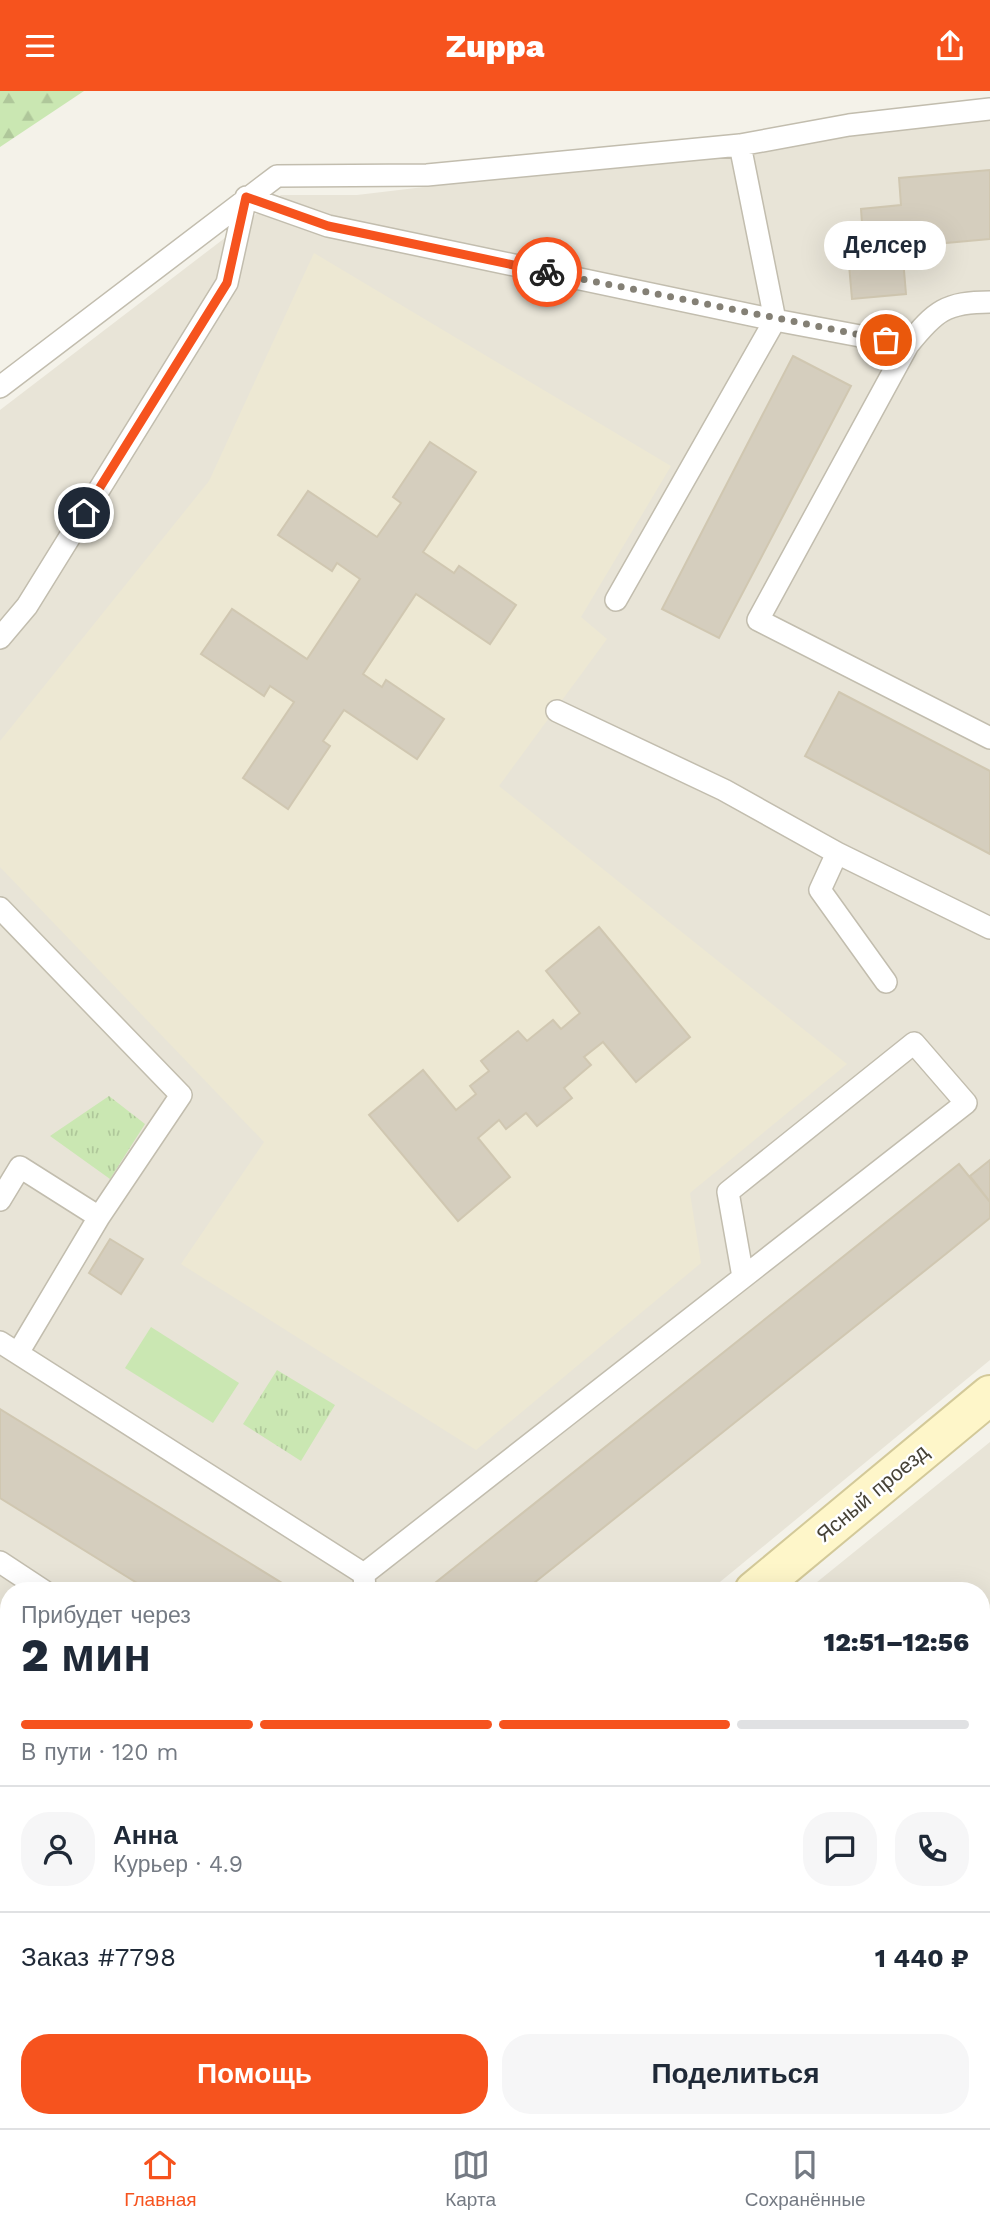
<!DOCTYPE html>
<html lang="ru">
<head>
<meta charset="utf-8">
<style>
	body { margin:0; font-family:"Work Sans",sans-serif; background:#f6f6f7; color:#1f2937; height:100vh; display:flex; flex-direction:column; font-size:26px; white-space:nowrap }
	* { box-sizing:border-box; margin:0 }
	p { font-size:23px; color:#747a83 }
	.icon { flex:none; width:38px; height:38px; fill:none; stroke:currentColor; stroke-width:2; stroke-linecap:round; stroke-linejoin:round }
	.map { position:relative; flex:1; overflow:hidden }
	.panel { position:absolute; left:0px; top:1491px; width:990px; height:546px; display:flex; flex-direction:column; background:#fff; border-radius:28px 28px 0 0; box-shadow:0 7px 28px #0002 }
	.panel>* { flex:none }
	.pin { position:absolute; display:grid; place-items:center; width:60px; height:60px; color:#fff; margin:-30px; border:4px solid #fff; border-radius:50%; box-shadow:0 2px 7px #0007 }
	.courier { position:absolute; display:grid; place-items:center; width:70px; height:70px; margin:-35px; border:5px solid #f6531e; border-radius:50%; background:#fff; color:#222; box-shadow:0 2px 9px #0007 }
	.bubble { position:absolute; height:49px; border-radius:24px; background:#fff; box-shadow:0 7px 28px #0002; font-size:23px; font-weight:800; line-height:49px; text-align:center }
	.head em { font-style:normal; font-weight:800 }
	.head div { display:flex; flex-direction:column-reverse }
	.head { display:flex; align-items:center; justify-content:space-between; height:119px; padding:0 21px }
	h1 { font-size:46px; font-weight:800; line-height:52px }
	.bar { display:grid; grid-template-columns:repeat(4,1fr); gap:10px 7px; align-content:center; height:84px; padding:0 21px }
	.bar i { height:9px; border-radius:5px; background:#e0e1e3 }
	.bar .selected { background:#f6531e }
	.bar p { grid-column:span 4 }
	.line { display:flex; align-items:center; gap:18px; padding:0 21px; border-top:2px solid #e0e1e3 }
	.line div { flex:1 }
	.round { display:grid; place-items:center; flex:none; width:74px; height:74px; border-radius:28px; background:#f6f6f7 }
	.action { display:flex; gap:14px; margin-top:auto; padding:14px 21px }
	.action a { flex:1; height:80px; border-radius:28px; background:#f6531e; color:#fff; font-size:28px; font-weight:800; line-height:80px; text-align:center }
	.action a+a { background:#f6f6f7; color:#1f2937 }
	header { display:flex; justify-content:space-between; align-items:center; height:91px; padding:0 21px; background:#f6531e; color:#fff; font-size:32px; font-weight:800 }
	.tabs { display:flex; justify-content:space-around; align-items:center; height:98px; border-top:2px solid #e0e1e3; background:#fff; font-size:19px; color:#747a83 }
	.tabs a { display:grid; justify-items:center; gap:4px }
	.tabs .selected { color:#f6531e }
	.map>svg:first-child { display:block }
</style>
</head>
<body>
<header><svg class="icon" aria-label="menu" viewBox="0 0 24 24"><path d="M4 6h16M4 12h16M4 18h16"/></svg>Zuppa<svg class="icon" aria-label="share" viewBox="0 0 24 24"><path d="M12 15V3M7 8l5-5 5 5M5 13v7h14v-7"/></svg></header>
<div class="map">
<svg width="990" height="2037" viewBox="0 0 990 2037">
	<defs>
		<pattern id="grass-tufts" width="24" height="20" patternUnits="userSpaceOnUse" patternTransform="scale(1.75)"><rect width="24" height="20" fill="#cae7b2"/><path d="M3 7l-1-3M5 7V3M7 7l1-3M15 17l-1-3M17 17v-4M19 17l1-3" fill="none" stroke="#afc79a"/></pattern>
		<pattern id="forest-firs" width="22" height="20" patternUnits="userSpaceOnUse" patternTransform="scale(1.75)"><rect width="22" height="20" fill="#cae7b2"/><path d="M5 1l3.5 6h-7zM16 11l3.5 6h-7z" fill="#afc79a"/></pattern>
		<pattern id="water-waves" width="16" height="10" patternUnits="userSpaceOnUse" patternTransform="scale(1.75)"><rect width="16" height="10" fill="#a6cbef"/><path d="M0 5q4-4 8 0t8 0" fill="none" stroke="#89a6c2"/></pattern>
	</defs>
	<rect width="100%" height="100%" fill="#f4f2e9"/>
	<path fill="#e8e4d7" d="M990,28V1269L709,1500H9V1991L0,1996V319L281,104H357Z
		M990,1351V2037H14L36,2028H982V1500H806Z"/>
	<path fill="#ede8d3" d="M314,162L671,375L581,526L607,548L499,695L847,973L690,1102L701,1172L476,1359L181,1173L264,1051L0,776V650L209,390Z"/>
	<path fill="url(#grass-tufts)" d="M109,1005L145,1033L110,1088L50,1045Z
		M277,1279L335,1314L301,1370L243,1333Z"/>
	<path fill="url(#forest-firs)" d="M0,0H84L0,56Z"/>
	<path fill="#cae7b2" d="M151,1236L239,1292L213,1332L125,1277Z"/>
	<path fill="url(#water-waves)" d="M0,1667L9,1680V1911L0,1918Z"/>
	<path fill="#d5cebe" stroke="#d0c7b1" stroke-width="2" d="M990,79V148L902,156L906,203L852,208L848,162L864,160L861,118L901,114L899,87Z
		M793,265L851,295L719,547L662,518Z
		M430,351L476,381L423,461L454,482L459,475L516,514L490,553L416,503L363,583L382,596L386,589L444,628L417,668L344,619L323,650L330,655L288,718L243,687L294,611L270,595L264,605L201,563L232,518L307,568L360,488L337,472L332,480L278,444L308,400L377,446L401,412L393,406Z
		M839,601L990,680V763L805,665Z
		M599,836L690,946L636,991L603,951L584,966L591,974L564,997L572,1007L537,1035L526,1022L506,1038L499,1029L478,1047L510,1086L458,1130L369,1024L423,979L456,1019L476,1003L470,995L489,980L481,970L518,940L527,950L553,929L561,938L580,922L546,880Z
		M990,1069V1111L970,1085Z
		M959,1073L990,1111V1127L947,1162L524,1500H425Z
		M110,1148L143,1168L121,1203L89,1182Z
		M0,1318L295,1500H150L0,1407Z
		M833,2028H946L955,2037H842Z"/>
	<g fill="none" stroke-linecap="round" stroke-linejoin="round">
		<defs>
			<path id="lane" d="M740,54L775,229L908,254C935,220 946,211 990,211
				M908,254L758,529L990,647
				M0,296L277,85L427,84L740,54L849,34L990,18
				M0,547L27,515L227,192L246,106L328,135L775,229L616,509
				M557,620L724,699L837,762L990,837
				M837,762L820,799L886,891
				M0,817L181,1004L99,1126
				M0,1109L20,1076L99,1126L18,1262
				M0,1251L364,1483L365,1500
				M0,1471L44,1500
				M364,1483L966,1012L914,952L728,1101L743,1186
				M982,1575L990,1567
				M982,1688L990,1696
				M982,1839L990,1831
				M982,1999L990,2007
				M757,2028L760,2037"/>
			<path id="secondary" d="M754,1500L990,1304
				M0,2030L9,2026"/>
		</defs>
		<use href="#lane" stroke="#c2bdae" stroke-width="24"/>
		<use href="#secondary" stroke="#d3c999" stroke-width="42"/>
		<use href="#lane" stroke="#fff" stroke-width="21"/>
		<use href="#secondary" stroke="#fef6c9" stroke-width="38"/>
	</g>
	<g fill="none" stroke-linecap="round" stroke-linejoin="round">
		<path stroke="#848075" stroke-width="7" stroke-dasharray="0 12.6" d="M547,181L886,249"/>
		<path stroke="#f6531e" stroke-width="9" d="M84,422L227,192L246,106L328,135L547,181"/>
	</g>
	<g text-anchor="middle" dominant-baseline="central" stroke-width="5" stroke-linejoin="round" paint-order="stroke">
		<g font-size="21" fill="#474337" stroke="#fff">
			<text transform="translate(872 1402) rotate(-40)">Ясный проезд</text>
		</g>
	</g>
</svg>
<div class="pin" style="left:886px;top:249px;background:#ea580c"><svg class="icon" aria-label="bag" viewBox="0 0 24 24"><path d="M5 8h14l-1 12H6zM9 8a3 3 0 0 1 6 0"/></svg></div>
<div class="pin" style="left:84px;top:422px;background:#1f2937"><svg class="icon" aria-label="home" viewBox="0 0 24 24"><path d="M3 11l9-7 9 7M6 9v11h12V9"/></svg></div>
<div class="courier" style="left:547px;top:181px"><svg class="icon" aria-label="bike" viewBox="0 0 24 24"><circle cx="6" cy="16" r="4"/><circle cx="18" cy="16" r="4"/><path d="M6 16l4-8h5l3 8M10 8l3 8H6M13 5h3"/></svg></div>
<div class="bubble" style="left:824px;top:130px;width:122px">Делсер</div>
<section class="panel">
<div class="head"><div><h1>2 мин</h1><p>Прибудет через</p></div><em>12:51–12:56</em></div>
<div class="bar"><i class="selected"></i><i class="selected"></i><i class="selected"></i><i></i><p>В пути · 120 m</p></div>
<div class="line" style="height:126px"><a class="round"><svg class="icon" aria-label="person" viewBox="0 0 24 24"><circle cx="12" cy="8" r="4"/><path d="M4 21q1-7 8-7t8 7"/></svg></a><div><b>Анна</b><p>Курьер · 4.9</p></div><a class="round"><svg class="icon" aria-label="chat" viewBox="0 0 24 24"><path d="M4 5h16v11H9l-5 4z"/></svg></a><a class="round"><svg class="icon" aria-label="phone" viewBox="0 0 24 24"><path d="M5 4h4l2 5-3 2q2 4 5 5l2-3 5 2v4C11 20 4 13 5 4z"/></svg></a></div>
<div class="line" style="height:91px"><div>Заказ #7798</div><b>1 440 ₽</b></div>
<div class="action"><a>Помощь</a><a>Поделиться</a></div>
</section>
</div>
<nav class="tabs">
<a class="selected"><svg class="icon" aria-label="home" viewBox="0 0 24 24"><path d="M3 11l9-7 9 7M6 9v11h12V9"/></svg>Главная</a>
<a><svg class="icon" aria-label="map" viewBox="0 0 24 24"><path d="M3 6l6-2 6 2 6-2v14l-6 2-6-2-6 2zM9 4v14M15 6v14"/></svg>Карта</a>
<a><svg class="icon" aria-label="saved" viewBox="0 0 24 24"><path d="M7 4h10v16l-5-4-5 4z"/></svg>Сохранённые</a>
</nav>
</body>
</html>
